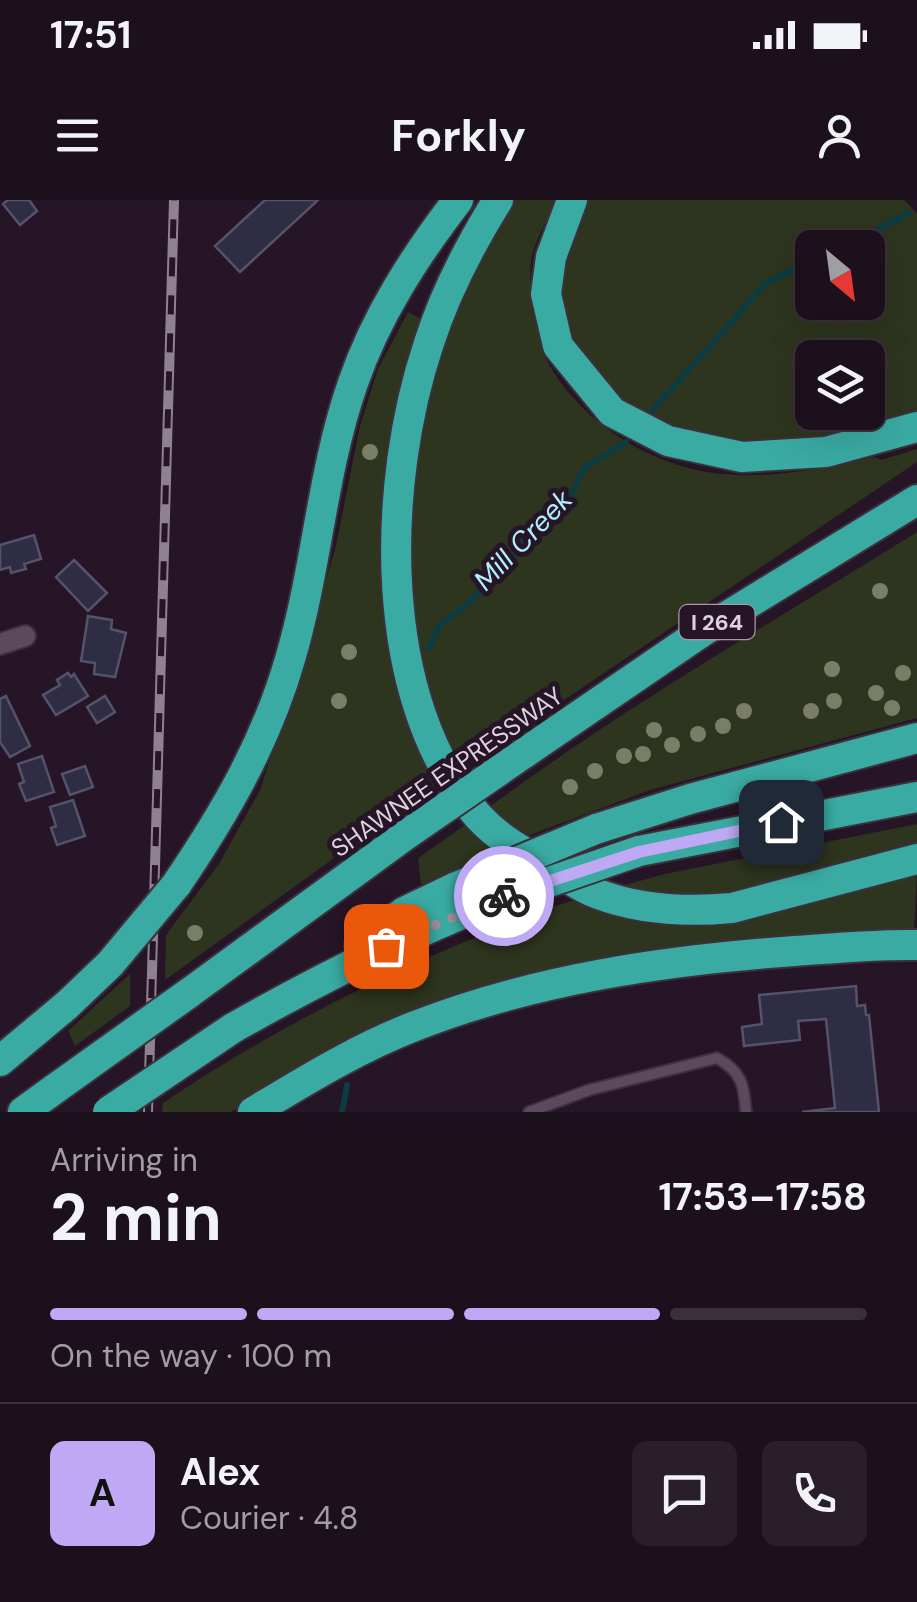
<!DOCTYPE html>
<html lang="en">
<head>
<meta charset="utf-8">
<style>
	body { margin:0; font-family:"DM Sans",sans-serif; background:#291e29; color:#f1f3f6; height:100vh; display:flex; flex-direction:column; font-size:38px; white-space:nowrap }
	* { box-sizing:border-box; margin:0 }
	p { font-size:32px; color:#a09da3 }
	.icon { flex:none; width:55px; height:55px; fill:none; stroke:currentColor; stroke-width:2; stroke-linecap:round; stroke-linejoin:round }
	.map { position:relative; height:912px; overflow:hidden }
	.panel { display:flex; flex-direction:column; background:#1c101c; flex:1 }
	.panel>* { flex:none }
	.needle { width:65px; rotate:151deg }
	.controls { position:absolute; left:795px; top:30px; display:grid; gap:20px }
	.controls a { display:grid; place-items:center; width:90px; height:90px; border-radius:15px; background:#1c101c; box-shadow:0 10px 40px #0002,0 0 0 2px #3a303b; font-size:50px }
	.pin { position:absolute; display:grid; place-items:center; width:85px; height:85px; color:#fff; margin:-42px; border-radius:20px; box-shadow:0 5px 15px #0006 }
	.courier { position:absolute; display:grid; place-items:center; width:100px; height:100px; margin:-50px; border:8px solid #bfa9f4; border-radius:50%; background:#fff; color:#222; box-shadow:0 2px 12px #0007 }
	.summary em { font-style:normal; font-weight:700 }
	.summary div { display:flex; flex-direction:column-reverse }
	.summary { display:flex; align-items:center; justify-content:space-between; height:170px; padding:0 50px }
	h1 { font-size:65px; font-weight:700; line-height:75px }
	.bar { display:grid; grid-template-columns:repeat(4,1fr); gap:15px 10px; align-content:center; height:120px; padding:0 50px }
	.bar i { height:12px; border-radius:8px; background:#3a303b }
	.bar .current { background:#bfa9f4 }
	.bar p { grid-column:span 4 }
	.line { display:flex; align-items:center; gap:25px; padding:0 50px; border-top:2px solid #3a303b }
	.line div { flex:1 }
	.round { display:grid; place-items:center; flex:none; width:105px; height:105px; border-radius:15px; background:#291e29 }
	.status { display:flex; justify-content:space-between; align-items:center; height:70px; padding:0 50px; background:#1c101c; direction:ltr }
	.status svg { height:28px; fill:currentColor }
	header { display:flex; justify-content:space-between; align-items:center; height:130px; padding:0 50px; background:#1c101c; font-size:45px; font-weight:700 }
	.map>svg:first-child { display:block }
</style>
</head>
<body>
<div class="status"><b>17:51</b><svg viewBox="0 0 49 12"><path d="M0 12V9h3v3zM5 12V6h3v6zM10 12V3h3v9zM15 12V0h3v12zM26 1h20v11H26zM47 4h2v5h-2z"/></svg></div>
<header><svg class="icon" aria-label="menu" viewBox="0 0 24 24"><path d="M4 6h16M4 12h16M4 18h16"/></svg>Forkly<svg class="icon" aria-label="person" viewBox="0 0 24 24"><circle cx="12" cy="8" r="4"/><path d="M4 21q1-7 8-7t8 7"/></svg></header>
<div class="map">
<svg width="917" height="912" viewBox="0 0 917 912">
	<rect width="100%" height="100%" fill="#261526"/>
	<path fill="#2e351e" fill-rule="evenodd" d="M511,0H557C549,17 536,38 532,56C528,75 532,99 536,117C538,129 539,144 544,155C576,220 650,267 722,274C773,279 825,268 874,257L881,260L917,249V262L460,570C449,546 433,519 427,493C397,366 406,222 456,101C471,66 493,33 511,0Z
		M586,0H904L917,13V214L823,241L716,244L631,212L573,146L560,105L559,70ZM812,48H868V102H812ZM812,158H868V212H812Z
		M408,112L421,119L413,146L393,458L414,540L437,584L165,780L166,735L219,664L261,588L335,350L360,226L378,169Z
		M917,332V518L650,590L519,639L488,608C624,507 773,422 917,332Z
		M468,623L494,651L421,685L418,658Z
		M917,624V648L750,691L697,698L614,688L665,674Z
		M917,673L914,731L702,747L294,871L231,912H162L163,903C284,821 418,757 555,706L582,698L634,719L658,723L739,721Z
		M130,774V806L75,846L68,831Z"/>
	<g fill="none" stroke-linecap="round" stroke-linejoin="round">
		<path stroke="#0c3b42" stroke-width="6" d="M844,48L908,13
			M647,216L767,82L812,61
			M429,448L439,426L465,406L499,372L536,325L571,295L585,267L626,242
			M342,912L347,885"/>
	</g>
	<path fill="#2f2d43" stroke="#55536c" stroke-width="2.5" d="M8,0H29L37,11L20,25L3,4Z
		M265,0H318L240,72L215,46Z
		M34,335L41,359L24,364L26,369L11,373L10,367L0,370V345Z
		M74,360L107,393L88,411L56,377Z
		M88,416L112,420L111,429L126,433L115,477L94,474L95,463L81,461Z
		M68,473L71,477L74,474L88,496L56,515L43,495L60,485L57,480Z
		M6,496L30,546L10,557L0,542V499Z
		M105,496L115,512L97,523L87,507Z
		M42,556L54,592L26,601L19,584L24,582L18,564Z
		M85,566L93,587L70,595L62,574Z
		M73,600L85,636L57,645L51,628L56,626L50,607Z
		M856,786L857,806L865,805L866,815H869L879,912H802L835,908L826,819L798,821L800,840L744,846L742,827L762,824L759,795Z"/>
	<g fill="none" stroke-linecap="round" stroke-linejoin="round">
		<defs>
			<path id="lane" d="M529,912L589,890L717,858C742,872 744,885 746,912"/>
			<path id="street" d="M0,444L25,436"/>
			<path id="highway" d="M498,0C470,45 445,93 429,143C382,282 375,499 478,616C497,637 521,651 545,664C562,674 579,687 598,694C640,710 688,712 732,708L917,659
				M572,0L551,57L546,94L558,146L612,212L668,241L742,257L826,252L917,227
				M523,554L703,431L917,300
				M596,629L690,599L917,538
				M639,651L917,597
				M176,685C225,613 267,541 291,456C317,367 322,271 353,183C376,116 415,56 458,0
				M360,745L404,712L456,687
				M189,793L407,634
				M233,828C316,781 399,739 488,703
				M0,861L67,805
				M23,912L56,888
				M253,912C306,880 358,848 415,826C535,779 667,760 795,751C836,748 876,744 917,745"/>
		</defs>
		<use href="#lane" stroke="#3c303c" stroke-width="14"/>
		<use href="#street" stroke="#3c303c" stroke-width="24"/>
		<use href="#highway" stroke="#3c303c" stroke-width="34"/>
		<use href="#lane" stroke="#5d495d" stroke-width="10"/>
		<use href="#street" stroke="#5d495d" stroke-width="20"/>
		<use href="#highway" stroke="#3aaba3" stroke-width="30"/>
		<defs>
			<path id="rail" d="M148,912L174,0"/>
		</defs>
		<use href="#rail" stroke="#8f818e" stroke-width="10"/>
		<use href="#rail" stroke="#261526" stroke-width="6" stroke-dasharray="19" stroke-linecap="butt"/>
		<defs>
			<path id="highway-bridge" d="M407,634L523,554
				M456,687L596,629
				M488,703L639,651
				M67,805L110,764L176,685
				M56,888L189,793
				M108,912L233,828"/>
		</defs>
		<use href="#highway-bridge" stroke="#3c303c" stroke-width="34" stroke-linecap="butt"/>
		<use href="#highway-bridge" stroke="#3aaba3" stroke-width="30"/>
	</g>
	<g fill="#7b7e66">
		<circle cx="370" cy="252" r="8"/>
		<circle cx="880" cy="391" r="8"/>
		<circle cx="349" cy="452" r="8"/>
		<circle cx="832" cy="469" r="8"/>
		<circle cx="903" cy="473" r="8"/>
		<circle cx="876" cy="493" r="8"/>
		<circle cx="339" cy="501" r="8"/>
		<circle cx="834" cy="501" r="8"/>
		<circle cx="892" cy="508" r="8"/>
		<circle cx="744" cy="511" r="8"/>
		<circle cx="811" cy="511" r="8"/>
		<circle cx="723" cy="526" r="8"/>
		<circle cx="654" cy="530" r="8"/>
		<circle cx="698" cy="534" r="8"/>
		<circle cx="672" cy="545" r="8"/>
		<circle cx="643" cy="554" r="8"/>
		<circle cx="624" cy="556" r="8"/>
		<circle cx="595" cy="571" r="8"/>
		<circle cx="570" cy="587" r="8"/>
		<circle cx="195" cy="733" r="8"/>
	</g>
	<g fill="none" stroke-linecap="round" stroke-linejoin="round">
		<path stroke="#9e909d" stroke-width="10" stroke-dasharray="0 18" d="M386,746L504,696"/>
		<path stroke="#bfa9f4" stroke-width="12" d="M504,696L639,652L781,622"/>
	</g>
	<g text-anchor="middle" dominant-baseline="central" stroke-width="10" stroke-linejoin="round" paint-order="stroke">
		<rect fill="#261526" stroke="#a799a6" stroke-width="2.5" x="679.5" y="405" width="75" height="34" rx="8"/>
		<g font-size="22" font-weight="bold" fill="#ded2dd">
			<text x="717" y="422">I 264</text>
		</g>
		<g font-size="25" fill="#ded2dd" stroke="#261526">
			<text transform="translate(447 572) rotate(-35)">SHAWNEE EXPRESSWAY</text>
		</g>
		<g font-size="28" font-style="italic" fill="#b0eefa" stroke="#261526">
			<text transform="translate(523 340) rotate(-46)">Mill Creek</text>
		</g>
	</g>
</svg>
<div class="controls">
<a><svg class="needle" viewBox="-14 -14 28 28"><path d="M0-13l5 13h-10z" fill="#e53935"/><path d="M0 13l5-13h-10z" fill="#a09da3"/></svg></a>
<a><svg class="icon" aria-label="layers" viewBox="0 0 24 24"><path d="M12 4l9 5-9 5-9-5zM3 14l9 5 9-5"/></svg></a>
</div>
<div class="pin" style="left:386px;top:746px;background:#ea580c"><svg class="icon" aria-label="bag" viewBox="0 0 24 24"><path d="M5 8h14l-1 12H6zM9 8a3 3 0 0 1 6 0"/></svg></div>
<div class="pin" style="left:781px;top:622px;background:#1f2937"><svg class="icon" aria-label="home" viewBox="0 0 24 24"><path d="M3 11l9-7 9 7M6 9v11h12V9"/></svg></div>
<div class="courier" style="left:504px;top:696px"><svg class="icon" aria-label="bike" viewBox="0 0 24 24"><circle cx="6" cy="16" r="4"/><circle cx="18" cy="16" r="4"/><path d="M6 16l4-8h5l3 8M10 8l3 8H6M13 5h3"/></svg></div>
</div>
<section class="panel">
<div class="summary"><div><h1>2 min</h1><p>Arriving in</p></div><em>17:53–17:58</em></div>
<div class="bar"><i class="current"></i><i class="current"></i><i class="current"></i><i></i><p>On the way · 100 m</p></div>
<div class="line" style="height:180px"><b class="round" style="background:#bfa9f4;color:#111">A</b><div><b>Alex</b><p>Courier · 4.8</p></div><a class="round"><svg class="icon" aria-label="chat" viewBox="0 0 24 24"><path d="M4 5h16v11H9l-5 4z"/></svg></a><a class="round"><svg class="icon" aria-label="phone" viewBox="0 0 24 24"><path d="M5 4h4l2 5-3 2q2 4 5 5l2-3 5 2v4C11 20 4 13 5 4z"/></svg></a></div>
</section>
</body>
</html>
